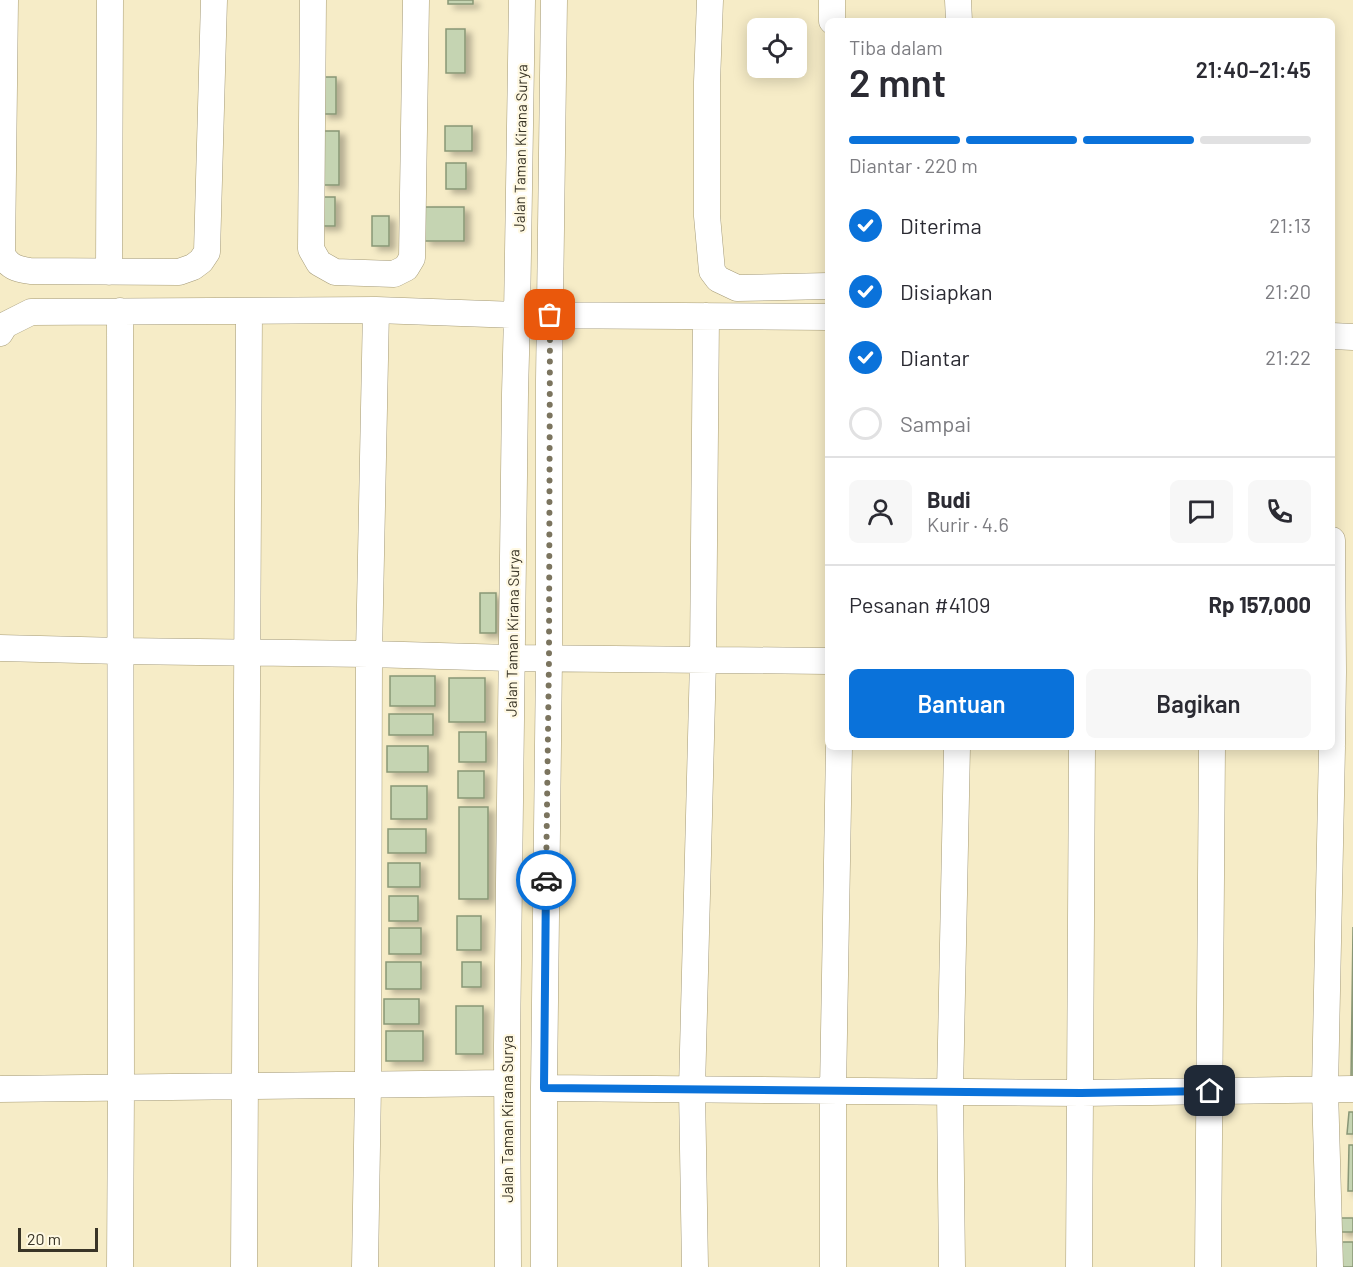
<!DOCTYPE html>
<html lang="id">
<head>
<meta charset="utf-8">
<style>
	body { margin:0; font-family:Barlow,sans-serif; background:#f7f7f7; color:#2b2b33; height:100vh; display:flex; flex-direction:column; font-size:22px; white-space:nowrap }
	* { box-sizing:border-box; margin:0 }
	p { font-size:20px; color:#7c7c81 }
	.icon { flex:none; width:33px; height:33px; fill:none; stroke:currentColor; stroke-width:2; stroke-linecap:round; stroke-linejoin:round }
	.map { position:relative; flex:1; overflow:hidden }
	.drawer { position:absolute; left:825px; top:18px; width:510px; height:732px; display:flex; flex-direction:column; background:#fff; border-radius:9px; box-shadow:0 3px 15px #0003 }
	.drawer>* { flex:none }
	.fabs { position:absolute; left:747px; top:18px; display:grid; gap:12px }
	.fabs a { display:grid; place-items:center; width:60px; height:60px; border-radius:9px; background:#fff; box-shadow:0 3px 15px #0003; font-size:30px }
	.scale { position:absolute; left:18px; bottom:15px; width:80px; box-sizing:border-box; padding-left:6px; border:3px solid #393426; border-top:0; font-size:16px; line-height:21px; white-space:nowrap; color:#393426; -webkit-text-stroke:4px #fff9e3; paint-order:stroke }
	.pin { position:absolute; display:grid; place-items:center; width:51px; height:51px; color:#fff; margin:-26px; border-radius:12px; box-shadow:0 3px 9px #0006 }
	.courier { position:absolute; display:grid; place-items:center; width:60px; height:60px; margin:-30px; border:4px solid #0a72da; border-radius:50%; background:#fff; color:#222; box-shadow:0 2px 8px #0007 }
	.overview em { font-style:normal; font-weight:600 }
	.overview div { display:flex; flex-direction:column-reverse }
	.overview { display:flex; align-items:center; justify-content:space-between; height:102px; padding:0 24px }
	h1 { font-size:39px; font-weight:600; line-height:45px }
	.bar { display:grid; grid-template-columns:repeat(4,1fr); gap:9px 6px; align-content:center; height:72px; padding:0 24px }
	.bar i { height:8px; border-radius:4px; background:#e1e1e2 }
	.bar .selected { background:#0a72da }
	.bar p { grid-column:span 4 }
	.line { display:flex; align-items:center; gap:15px; padding:0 24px; border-top:2px solid #e1e1e2 }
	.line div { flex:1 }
	.round { display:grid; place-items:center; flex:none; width:63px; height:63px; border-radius:9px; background:#f7f7f7 }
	ol { padding:0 24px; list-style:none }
	li { display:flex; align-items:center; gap:18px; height:66px }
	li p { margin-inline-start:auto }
	li .icon { padding:6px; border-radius:50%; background:#0a72da; color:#fff; stroke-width:4 }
	li:last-child { color:#7c7c81 }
	li i { width:33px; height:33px; border:3px solid #e1e1e2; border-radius:50% }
	.cta { display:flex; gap:12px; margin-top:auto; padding:12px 24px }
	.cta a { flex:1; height:69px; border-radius:9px; background:#0a72da; color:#fff; font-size:24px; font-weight:600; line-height:69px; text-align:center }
	.cta a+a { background:#f7f7f7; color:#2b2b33 }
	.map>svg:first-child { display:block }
</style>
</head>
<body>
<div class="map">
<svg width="1353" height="1267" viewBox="0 0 1353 1267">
	<defs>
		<filter id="shadow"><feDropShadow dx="6" dy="4" stdDeviation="3" flood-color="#0004"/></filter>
	</defs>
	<rect width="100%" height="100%" fill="#f6ecc7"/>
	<path fill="#c5d4b2" stroke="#889676" stroke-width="1.5" filter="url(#shadow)" d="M448,0H473V4H448Z
		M446,29H465V73H446Z
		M322,77H336V114H322Z
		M445,126H472V151H445Z
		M321,131H339V185H321Z
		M446,163H466V189H446Z
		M317,197H335V226H317Z
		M424,207H464V241H424Z
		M372,216H389V246H372Z
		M480,593H496V633H480Z
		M390,676H435V706H390Z
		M449,678H485V722H449Z
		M389,714H433V735H389Z
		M459,732H486V762H459Z
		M387,746H428V772H387Z
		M458,771H484V798H458Z
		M391,786H427V819H391Z
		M459,807H488V899H459Z
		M388,829H426V853H388Z
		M388,863H420V887H388Z
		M389,896H418V921H389Z
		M457,916H481V950H457Z
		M1353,927V1079H1351Z
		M389,928H421V954H389Z
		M386,962H421V989H386Z
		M462,962H481V987H462Z
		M384,999H419V1024H384Z
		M456,1006H483V1054H456Z
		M386,1031H423V1061H386Z
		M1349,1112H1353V1134H1347Z
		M1349,1145H1353V1191H1348Z
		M1340,1218H1353V1232H1340Z
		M1342,1242H1353V1267H1342Z"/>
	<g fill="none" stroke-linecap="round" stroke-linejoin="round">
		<defs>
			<path id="minor" d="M5,0L2,255C10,267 16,269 30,271L179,272L193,267L201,261L207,252L214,0
				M313,0L311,249L319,263L335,272L394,274L406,268L412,258L416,0
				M710,0L707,82V216L712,271L718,279L737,288L828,286
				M958,0L959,21
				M832,21V0
				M109,272L110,0
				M0,333L5,325L31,312L376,310L517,315L828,317
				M1332,336L1353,337
				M1332,540L1333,672L1332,745
				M0,648L121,651L369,654L512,658L828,661
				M544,1088L1081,1093L1353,1089
				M0,1089L507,1083
				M120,1267L121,1088L120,311
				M244,1267L249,311
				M365,1267L368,1085L369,654L376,310
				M508,1267L507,1046L515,394L517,315L522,0
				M544,1267V1088L549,658V381L554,0
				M695,1267L692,1089L703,660L706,316
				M833,1267V1090L839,747
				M952,1267L950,1091L957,747
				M1079,1267L1082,747
				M1208,1267L1212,747
				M1330,1267L1325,1089L1332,747"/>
		</defs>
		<use href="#minor" stroke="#a59b78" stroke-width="27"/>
		<use href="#minor" stroke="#fff" stroke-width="26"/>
	</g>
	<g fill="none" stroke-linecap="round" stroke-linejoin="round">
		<path stroke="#7b745e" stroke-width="6" stroke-dasharray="0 10.8" d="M546,880L549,658L550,315"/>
		<path stroke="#0a72da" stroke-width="8" d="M546,880L544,1088L1081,1093L1210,1091"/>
	</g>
	<g text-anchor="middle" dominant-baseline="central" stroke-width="4.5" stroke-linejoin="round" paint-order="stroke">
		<g font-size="15" fill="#393426" stroke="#fff9e3">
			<text transform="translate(520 148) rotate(-89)">Jalan Taman Kirana Surya</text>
			<text transform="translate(512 633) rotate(-89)">Jalan Taman Kirana Surya</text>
			<text transform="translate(507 1119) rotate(-90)">Jalan Taman Kirana Surya</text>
		</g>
	</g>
</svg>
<div class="fabs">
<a><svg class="icon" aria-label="locate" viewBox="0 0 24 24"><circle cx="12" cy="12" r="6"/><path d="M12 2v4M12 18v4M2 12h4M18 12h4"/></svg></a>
</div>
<div class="scale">20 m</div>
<div class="pin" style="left:550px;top:315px;background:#ea580c"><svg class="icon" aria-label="bag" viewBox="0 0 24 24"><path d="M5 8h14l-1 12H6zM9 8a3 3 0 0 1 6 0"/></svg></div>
<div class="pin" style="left:1210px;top:1091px;background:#1f2937"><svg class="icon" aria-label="home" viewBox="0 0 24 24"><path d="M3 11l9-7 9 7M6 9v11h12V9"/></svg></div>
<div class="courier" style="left:546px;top:880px"><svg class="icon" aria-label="car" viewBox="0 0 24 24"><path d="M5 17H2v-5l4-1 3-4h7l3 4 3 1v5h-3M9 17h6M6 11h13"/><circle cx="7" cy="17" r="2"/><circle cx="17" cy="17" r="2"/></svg></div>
<section class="drawer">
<div class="overview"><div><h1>2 mnt</h1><p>Tiba dalam</p></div><em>21:40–21:45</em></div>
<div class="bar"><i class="selected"></i><i class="selected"></i><i class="selected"></i><i></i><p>Diantar · 220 m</p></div>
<ol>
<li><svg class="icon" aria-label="check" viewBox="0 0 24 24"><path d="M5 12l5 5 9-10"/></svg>Diterima<p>21:13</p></li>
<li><svg class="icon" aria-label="check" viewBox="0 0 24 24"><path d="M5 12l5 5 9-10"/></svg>Disiapkan<p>21:20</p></li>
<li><svg class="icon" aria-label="check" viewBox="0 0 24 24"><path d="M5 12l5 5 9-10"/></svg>Diantar<p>21:22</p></li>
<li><i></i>Sampai</li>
</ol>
<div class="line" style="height:108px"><a class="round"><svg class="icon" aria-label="person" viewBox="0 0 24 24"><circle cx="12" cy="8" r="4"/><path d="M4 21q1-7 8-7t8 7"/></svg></a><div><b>Budi</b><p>Kurir · 4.6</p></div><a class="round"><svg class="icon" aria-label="chat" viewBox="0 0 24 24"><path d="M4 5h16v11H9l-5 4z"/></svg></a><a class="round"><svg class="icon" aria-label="phone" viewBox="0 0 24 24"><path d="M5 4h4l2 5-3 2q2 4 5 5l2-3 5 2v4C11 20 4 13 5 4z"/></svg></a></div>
<div class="line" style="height:78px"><div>Pesanan #4109</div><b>Rp 157,000</b></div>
<div class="cta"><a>Bantuan</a><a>Bagikan</a></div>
</section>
</div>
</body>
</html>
